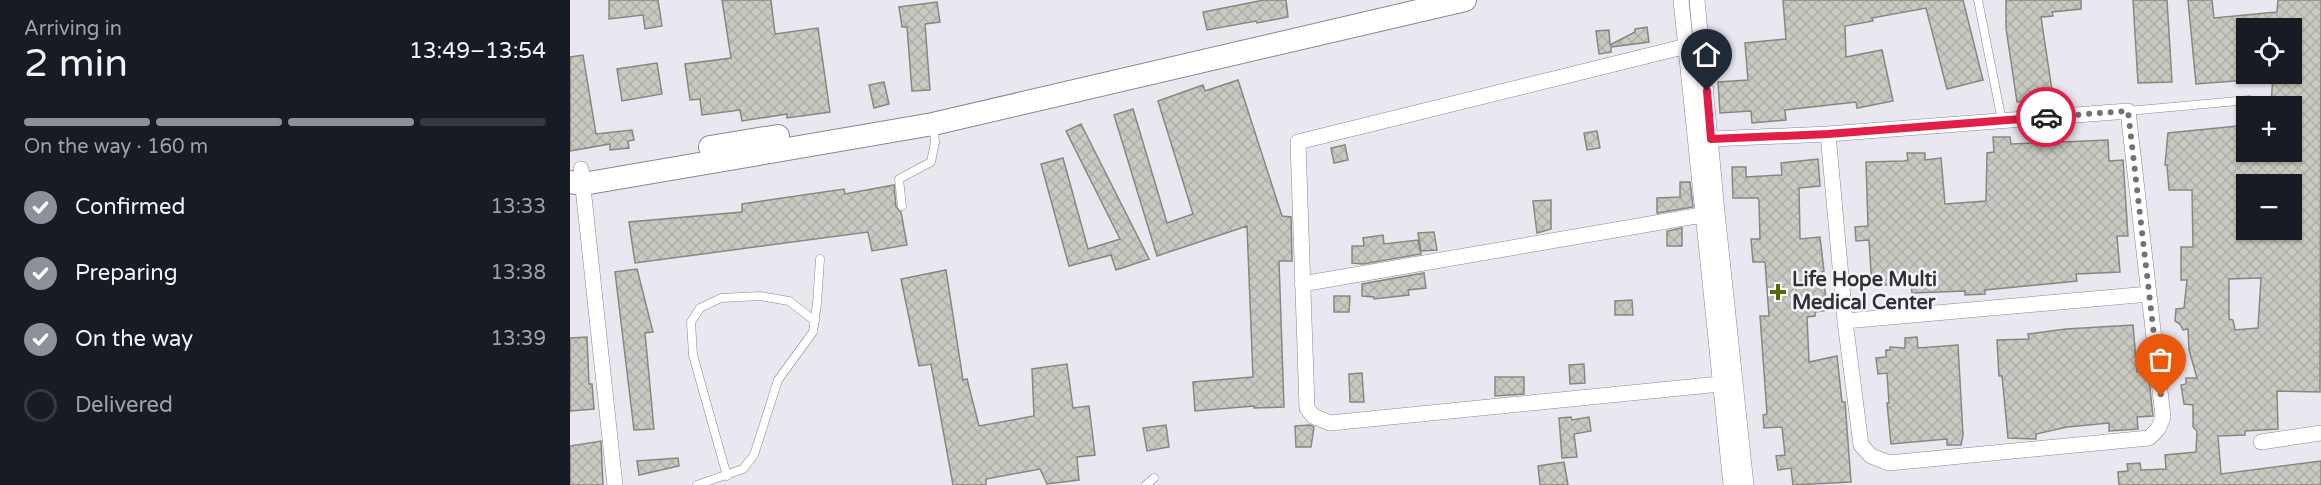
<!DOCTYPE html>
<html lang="en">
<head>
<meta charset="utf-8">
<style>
	body { margin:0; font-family:"Varela Round",sans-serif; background:#20242c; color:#f1f3f6; height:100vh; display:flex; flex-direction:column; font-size:22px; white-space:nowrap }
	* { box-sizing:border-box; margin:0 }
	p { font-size:20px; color:#9ea1a6 }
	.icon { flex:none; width:33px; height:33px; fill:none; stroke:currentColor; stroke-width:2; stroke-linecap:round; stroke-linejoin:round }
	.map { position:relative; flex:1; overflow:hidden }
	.sheet { display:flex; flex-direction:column; background:#171b24; width:570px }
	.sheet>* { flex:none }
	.controls { position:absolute; left:1666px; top:18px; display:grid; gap:12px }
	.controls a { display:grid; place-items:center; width:66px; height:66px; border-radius:0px; background:#171b24; box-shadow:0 2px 4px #0004; font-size:30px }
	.pin { position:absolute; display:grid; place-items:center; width:51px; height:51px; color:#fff; margin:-62px -26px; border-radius:50% 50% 50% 0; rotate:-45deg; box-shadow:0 0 6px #0007 }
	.pin .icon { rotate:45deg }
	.courier { position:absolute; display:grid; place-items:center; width:60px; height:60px; margin:-30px; border:4px solid #e11d48; border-radius:50%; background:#fff; color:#222; box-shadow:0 2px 8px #0007 }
	.headline em { font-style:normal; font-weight:600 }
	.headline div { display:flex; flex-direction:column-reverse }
	.headline { display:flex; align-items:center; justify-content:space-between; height:102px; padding:0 24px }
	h1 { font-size:39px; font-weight:600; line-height:45px }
	.bar { display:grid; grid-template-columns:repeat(4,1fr); gap:9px 6px; align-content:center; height:72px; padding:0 24px }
	.bar i { height:8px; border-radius:4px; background:#363941 }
	.bar .current { background:#8c9099 }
	.bar p { grid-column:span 4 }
	ol { padding:0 24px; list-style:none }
	li { display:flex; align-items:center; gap:18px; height:66px }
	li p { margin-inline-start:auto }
	li .icon { padding:6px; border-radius:50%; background:#8c9099; color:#fff; stroke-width:4 }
	li:last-child { color:#9ea1a6 }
	li i { width:33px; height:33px; border:3px solid #363941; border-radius:50% }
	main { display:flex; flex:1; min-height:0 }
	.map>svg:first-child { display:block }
</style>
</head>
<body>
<main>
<section class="sheet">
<div class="headline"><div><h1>2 min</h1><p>Arriving in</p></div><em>13:49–13:54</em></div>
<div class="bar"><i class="current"></i><i class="current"></i><i class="current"></i><i></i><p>On the way · 160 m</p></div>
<ol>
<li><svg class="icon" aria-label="check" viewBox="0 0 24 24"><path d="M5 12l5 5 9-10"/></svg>Confirmed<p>13:33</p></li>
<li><svg class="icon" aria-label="check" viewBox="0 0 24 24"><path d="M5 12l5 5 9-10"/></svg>Preparing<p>13:38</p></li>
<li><svg class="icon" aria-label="check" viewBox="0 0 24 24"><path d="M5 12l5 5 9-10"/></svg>On the way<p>13:39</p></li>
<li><i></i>Delivered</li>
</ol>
</section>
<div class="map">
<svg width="1751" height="485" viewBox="0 0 1751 485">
	<defs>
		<pattern id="building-cross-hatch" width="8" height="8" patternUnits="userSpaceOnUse" patternTransform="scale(1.5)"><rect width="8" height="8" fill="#c8cac2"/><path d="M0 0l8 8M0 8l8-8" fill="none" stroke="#acaea7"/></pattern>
	</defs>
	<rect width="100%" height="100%" fill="#e9e7ef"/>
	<path fill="url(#building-cross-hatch)" stroke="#868880" stroke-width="1.5" fill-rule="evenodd" d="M39,0H88L92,26L75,29L73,15L39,19Z
		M152,0H201L205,34L248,28L260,112L217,118V114L172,121L170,110L132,115L130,99L120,100L115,64L161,58Z
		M694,0H716L718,17L687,23L686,21L637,30L633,12Z
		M1213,0H1393L1413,80L1377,89L1356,8L1302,18L1303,21L1275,26L1276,57L1312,50L1323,101L1287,108L1286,102L1215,110L1216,120L1182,123L1181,111L1150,113L1148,82L1178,80L1175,43L1216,39Z
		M1436,0H1511V9L1482,12L1483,16L1471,17L1483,97L1447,102L1436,28Z
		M1563,0H1597L1602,82L1568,83Z
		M1618,0H1642L1644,18L1707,12L1708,0H1751L1750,392L1707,391L1708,429L1675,431V435L1648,436L1651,474L1751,461V485H1549L1548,472L1558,471L1557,464L1570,463L1571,470L1596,469L1595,455L1626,452L1627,431L1623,427V405L1614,404L1611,385L1616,384V378H1627L1619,350L1618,329L1613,330L1610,324L1605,321L1606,309L1614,308L1617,280H1611V247H1623L1622,190H1599L1597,165H1595L1598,133L1677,125V152H1722V106H1701L1703,74H1722V28H1677V80L1626,84ZM1677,184H1722V230H1677ZM1691,278L1688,328L1665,330L1663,320L1659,319V279Z
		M367,2L370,22L355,24L360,90L342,91L337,27H332L329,7Z
		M1077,27L1079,42L1041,47V52L1029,54L1026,31L1039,30L1040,45L1065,32V29Z
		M13,55L26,134L62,130L64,140L58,141L59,148L40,150V144L0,151V57Z
		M87,63L92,94L52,101L47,69Z
		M668,80L712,216L721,217L722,261H709L714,407L684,408V406L625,411L623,382L683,377L677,226L587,256L544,115L563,109L597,223L623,214L588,101L633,85L635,91Z
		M314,82L319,104L304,108L299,85Z
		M511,124L579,259L546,270L541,255L499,266L471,164L493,158L518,249L550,239L496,131Z
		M1027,131L1030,148L1017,150L1014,133Z
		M1423,137H1440L1441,144L1538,140L1539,161L1553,160L1558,236H1547L1550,272L1506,274L1507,281L1415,290V294L1395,295V291L1342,293L1341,283L1302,286L1299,240L1286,241L1285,227L1298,226L1296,162L1334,161L1338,160L1337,153H1355V160L1371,158L1375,204L1416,201L1417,153L1424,152Z
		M775,145L778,160L764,163L761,148Z
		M1248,159L1250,186L1229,188L1230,239L1250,237L1254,271L1252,272L1258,310L1245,312V316L1237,317L1239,362L1267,356L1272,402H1275L1281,482L1223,485L1221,468L1208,470L1206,456L1215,455L1212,427L1194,428L1193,415L1197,414L1190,316H1199L1195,262H1183L1181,239H1190L1189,201L1188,198H1163L1162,167H1176V177L1212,175L1211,163Z
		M1110,182H1120L1123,207L1087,213V198L1110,197Z
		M324,185L326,207L331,212L337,245L302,251L298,232L65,263L59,222L172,212V204L274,189L275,194Z
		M981,200V229L967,233L963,201Z
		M1112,228V246H1097V231Z
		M864,232L867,250L851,251L848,233Z
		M813,235L814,244L848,240L851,254L793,264L782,263V246H794L793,238Z
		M67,269L83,332L75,333L84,429L64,430L45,272Z
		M376,270L393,380L397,379L409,426L464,416L462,369L497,364L503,408L519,406L525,455L507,457L509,480L477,484L470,469L416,479V485H383L361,364L349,366L331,279Z
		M854,273L856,288L838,290L839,295L804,299V297L792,296V284Z
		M764,296H780L779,312H764Z
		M1062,300L1063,315H1045V301Z
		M1563,325L1567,372L1578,371L1583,416L1567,417L1568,429L1539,431V423L1497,427L1466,434V439L1438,438L1432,376H1429L1427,340L1459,339L1458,334L1496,329Z
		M17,337L19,384H22L24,409L0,411V338Z
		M1347,337L1348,348L1388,345L1393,435L1391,445H1377V439L1321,444L1317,403H1319L1317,373L1308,374L1306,358L1316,357V350H1320V347L1335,348V338Z
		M1014,364L1015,383L1000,384L999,365Z
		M792,373L794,402H780L779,374Z
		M925,377H954V394L925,396Z
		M1001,417L1002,420L1019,417L1021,431L1004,434L1007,457L992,458L989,418Z
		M596,425L599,447L577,451L573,428Z
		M740,425L744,427L741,447H726L725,426Z
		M31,441L33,485H0V446Z
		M108,458L109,466L69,475L67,461Z
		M994,462L998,485H970L968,466Z"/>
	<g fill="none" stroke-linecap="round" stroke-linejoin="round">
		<defs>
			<path id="service" d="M1408,0L1432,121
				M1558,111L1679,100
				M332,206L329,179L361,162L365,142L363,125
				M157,476L123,355L121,322L130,308L151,298L190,296L219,301L245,321
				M127,485L173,469L184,455L208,380L243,332L247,304L250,259
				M576,485L584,478"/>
			<path id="minor" d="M1111,0L1161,485
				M1127,0L1147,212L1176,485
				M1117,46L728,142L737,408L743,416L760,423L1150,384
				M1141,139L1258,134L1558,111L1593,417L1588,429L1579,438L1319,463L1301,456L1291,445L1275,321L1258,134
				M11,169L45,485
				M732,284L1132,215
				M1275,321L1579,294
				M1691,442L1751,433"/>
			<path id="secondary" d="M140,147L208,136
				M0,182L13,184L363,124L895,0"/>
		</defs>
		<use href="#service" stroke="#89878e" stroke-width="9"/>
		<use href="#minor" stroke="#89878e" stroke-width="16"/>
		<use href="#secondary" stroke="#89878e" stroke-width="24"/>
		<use href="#service" stroke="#fff" stroke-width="8"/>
		<use href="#minor" stroke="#fff" stroke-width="15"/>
		<use href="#secondary" stroke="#fff" stroke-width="22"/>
	</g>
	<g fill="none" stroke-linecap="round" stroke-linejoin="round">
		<path stroke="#727176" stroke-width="6" stroke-dasharray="0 10.8" d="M1476,117L1558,111L1591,396"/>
		<path stroke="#e11d48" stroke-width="8" d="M1137,91L1141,139L1258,134L1476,117"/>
	</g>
	<path fill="#5c6607" stroke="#f6f4fc" stroke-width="2" d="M1205 283h6v6h6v6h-6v6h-6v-6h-6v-6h6z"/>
	<g text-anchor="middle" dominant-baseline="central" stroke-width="5" stroke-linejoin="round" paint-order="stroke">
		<g font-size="20" font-weight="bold" fill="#323135" stroke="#f6f4fc" text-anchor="start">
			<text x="1222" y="280">Life Hope Multi<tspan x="1222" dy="23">Medical Center</tspan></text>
		</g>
	</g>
</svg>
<div class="controls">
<a><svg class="icon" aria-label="locate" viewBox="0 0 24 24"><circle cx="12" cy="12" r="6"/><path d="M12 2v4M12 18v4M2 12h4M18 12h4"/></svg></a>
<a>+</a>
<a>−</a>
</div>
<div class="pin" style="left:1591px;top:396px;background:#ea580c"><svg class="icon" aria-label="bag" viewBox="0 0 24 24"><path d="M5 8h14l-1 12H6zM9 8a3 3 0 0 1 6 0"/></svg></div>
<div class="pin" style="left:1137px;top:91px;background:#1f2937"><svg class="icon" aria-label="home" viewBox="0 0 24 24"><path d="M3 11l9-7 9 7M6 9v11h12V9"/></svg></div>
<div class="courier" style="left:1476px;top:117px"><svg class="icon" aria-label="car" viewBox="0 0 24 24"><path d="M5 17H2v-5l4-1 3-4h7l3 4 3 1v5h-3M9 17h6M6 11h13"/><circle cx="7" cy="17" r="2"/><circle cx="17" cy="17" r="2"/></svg></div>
</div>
</main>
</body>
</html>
